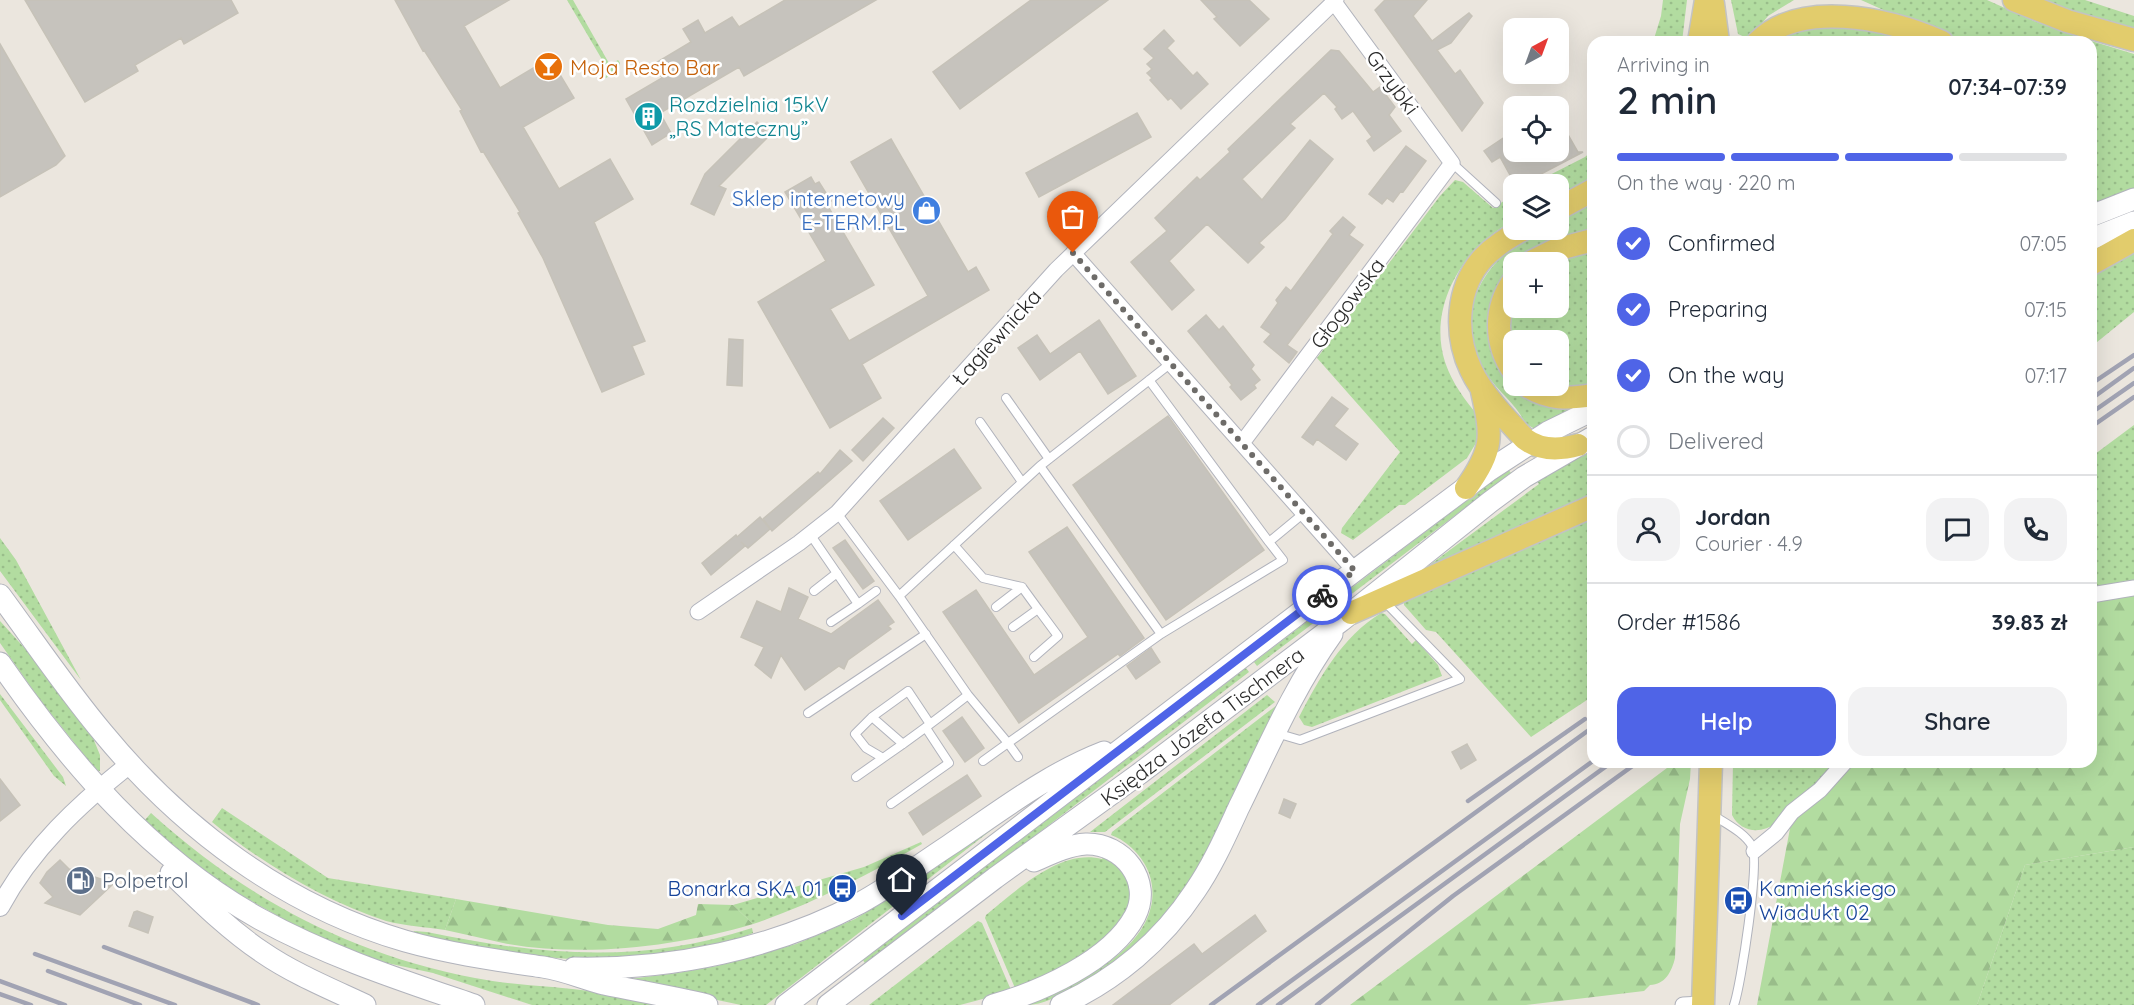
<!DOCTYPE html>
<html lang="en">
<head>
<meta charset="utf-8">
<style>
	body { margin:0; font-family:Quicksand,sans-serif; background:#f2f2f3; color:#1f2937; height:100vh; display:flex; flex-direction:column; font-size:22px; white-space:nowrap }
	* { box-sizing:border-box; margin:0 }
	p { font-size:20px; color:#747a83 }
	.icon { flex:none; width:33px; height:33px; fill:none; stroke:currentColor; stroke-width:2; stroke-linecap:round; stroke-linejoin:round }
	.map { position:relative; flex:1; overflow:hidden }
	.details { position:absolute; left:1587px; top:36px; width:510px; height:732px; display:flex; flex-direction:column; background:#fff; border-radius:18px; box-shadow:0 6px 24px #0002 }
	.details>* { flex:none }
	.needle { width:39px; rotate:41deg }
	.controls { position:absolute; left:1503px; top:18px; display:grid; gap:12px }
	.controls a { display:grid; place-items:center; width:66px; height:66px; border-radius:12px; background:#fff; box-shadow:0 6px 24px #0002; font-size:30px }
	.pin { position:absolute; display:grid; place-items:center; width:51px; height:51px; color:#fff; margin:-62px -26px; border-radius:50% 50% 50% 0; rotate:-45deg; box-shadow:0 0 6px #0007 }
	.pin .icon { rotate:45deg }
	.courier { position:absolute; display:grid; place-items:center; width:60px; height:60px; margin:-30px; border:4px solid #4f64e7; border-radius:50%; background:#fff; color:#222; box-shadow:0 2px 8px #0007 }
	.head em { font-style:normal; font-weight:600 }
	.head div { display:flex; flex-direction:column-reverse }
	.head { display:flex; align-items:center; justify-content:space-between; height:102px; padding:0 30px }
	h1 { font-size:39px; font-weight:600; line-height:45px }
	.bar { display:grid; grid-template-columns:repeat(4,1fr); gap:9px 6px; align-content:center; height:72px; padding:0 30px }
	.bar i { height:8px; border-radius:4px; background:#e0e1e3 }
	.bar .on { background:#4f64e7 }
	.bar p { grid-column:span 4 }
	.line { display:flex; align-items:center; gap:15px; padding:0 30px; border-top:2px solid #e0e1e3 }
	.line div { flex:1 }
	.round { display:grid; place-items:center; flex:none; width:63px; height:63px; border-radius:18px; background:#f2f2f3 }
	ol { padding:0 30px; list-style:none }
	li { display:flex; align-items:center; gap:18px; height:66px }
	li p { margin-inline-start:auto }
	li .icon { padding:6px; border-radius:50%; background:#4f64e7; color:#fff; stroke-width:4 }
	li:last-child { color:#747a83 }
	li i { width:33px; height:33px; border:3px solid #e0e1e3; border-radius:50% }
	.primary-button { display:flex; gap:12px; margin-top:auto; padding:12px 30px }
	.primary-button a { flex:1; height:69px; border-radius:18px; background:#4f64e7; color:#fff; font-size:24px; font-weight:600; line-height:69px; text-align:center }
	.primary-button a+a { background:#f2f2f3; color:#1f2937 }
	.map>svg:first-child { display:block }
</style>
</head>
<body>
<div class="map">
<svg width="2134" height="1005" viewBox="0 0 2134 1005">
	<defs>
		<pattern id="grass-dots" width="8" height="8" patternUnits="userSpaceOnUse" patternTransform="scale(1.5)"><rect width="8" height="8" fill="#b2dca0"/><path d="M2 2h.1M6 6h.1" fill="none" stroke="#99bd8a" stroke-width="1.8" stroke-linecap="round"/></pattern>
		<pattern id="forest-firs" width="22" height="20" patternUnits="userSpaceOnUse" patternTransform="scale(1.5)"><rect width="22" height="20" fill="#b2dca0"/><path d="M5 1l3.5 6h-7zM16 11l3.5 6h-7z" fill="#99bd8a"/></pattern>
	</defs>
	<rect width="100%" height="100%" fill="#ebe6de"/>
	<path fill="url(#grass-dots)" d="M567,0H573L610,65L618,60L620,63L618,70L606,78L597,74L607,68Z
		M1663,0H1687L1682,42H1653L1661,16Z
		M1731,0H1794L1768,16L1749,39L1738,34Z
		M1861,0H1987L2034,21L2075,36L2134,54V192L2091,208V42H1955Z
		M2026,0H2085L2134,16V36Z
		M1798,16L1926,42H1767Z
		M1593,150V179L1559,198L1558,184H1532L1585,157Z
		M1455,180L1463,182L1493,208L1513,195V221C1464,246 1427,306 1445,362C1452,383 1465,400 1479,417L1476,443L1467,458L1405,505H1399L1353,540L1341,533L1342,528L1400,452L1317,358L1440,196Z
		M1593,201V230L1524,255L1514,262L1500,282L1508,380L1523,395L1568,410L1535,429L1526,424C1515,401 1489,385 1479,361C1460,315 1476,276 1513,247C1520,241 1527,234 1536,231C1542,228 1551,230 1558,230L1559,219Z
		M1593,247V386L1577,389L1543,386H1558V340H1514V360L1508,347L1513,291L1514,308H1558V262H1542Z
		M2134,248V312L2091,347V270Z
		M2134,425V584L2091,590V457Z
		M1593,446V498L1434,569L1431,564L1539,484L1536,480Z
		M1508,469L1511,473L1257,666L1254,662Z
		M1593,519V696L1531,737L1436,632L1426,630L1404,605V602L1571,525Z
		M0,538L16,560L81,680L0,571Z
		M1381,613L1385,614L1412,644L1416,640L1438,665L1442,676L1312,727L1304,725L1299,717C1320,677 1342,637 1381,613Z
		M0,621L30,654L93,738L100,755V771L96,770L40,700L0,643Z
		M1246,668L1249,672L866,965L863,960Z
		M0,694L63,777L66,786L54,776L0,700Z
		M1267,695L1275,702L1105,832H1090Z
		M1277,705C1268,732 1252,758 1240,784C1225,815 1211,848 1193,878C1162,925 1122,962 1073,988C1058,996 1043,1005 1027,1005C1076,985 1172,942 1149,873C1143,857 1128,841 1111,835L1112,832Z
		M1733,762H1840L1777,823C1761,834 1741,833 1732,815Z
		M222,808L328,878L456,899L445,930C426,927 405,926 386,921C325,901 261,863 212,822Z
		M151,813C245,898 349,954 475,978C515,986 556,986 597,992C618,994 639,1001 659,1005H532L433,973L387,963L350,951L303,930L230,889L186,857L144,821Z
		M1003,821L766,1005H741L622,980L677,973L717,966L796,944L820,934L855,919L893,896Z
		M921,842L922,844C867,875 813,904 753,924L733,905L864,867Z
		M2134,847V1005H1977L2025,865Z
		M1104,855L1117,862L1131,887L1130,902L1120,924L1080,960L1015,988L985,918L986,915C1016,891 1060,848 1102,859Z
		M978,921L982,923L1011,990L1009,992L960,1005H869Z
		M752,928L753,933L730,942L680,953L583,960L504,954L413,933L414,931L427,932C539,955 640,965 752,928Z"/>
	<path fill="url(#forest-firs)" d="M2134,592V847L2025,865L1977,1005H1757L1791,823L1851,762H2091V600Z
		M1675,762H1691L1690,779L1680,824L1675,958C1672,971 1665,985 1650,985L1644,991L1526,1005H1350Z
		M456,899L608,925L658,929L696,915L698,904L733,905L753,924C675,947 584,958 503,943C484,939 465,934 445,930Z"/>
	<path fill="#c6c3bd" stroke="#c6c2b8" stroke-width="1.5" d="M25,0H231L238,13L184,44L181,38L135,65L138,71L85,102Z
		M395,0H509L464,26L500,88L550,58L574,98L523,127L559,189L610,159L633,199L594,222L645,341L632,346L644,374L602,392L543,258L518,213L520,212L483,151L481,152L460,111L462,110L424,50L423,51Z
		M785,0H876L744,76L739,67L660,113L671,133L652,145L626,99L662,78L654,64L691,42L683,29L698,20L705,33L732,17L739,27Z
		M1031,0H1108L960,109L933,72Z
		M1201,0H1249L1269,19L1240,46L1214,19L1217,17Z
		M1385,0H1427L1413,16L1432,41L1469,13L1472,16L1451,43L1437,50L1455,74L1460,70L1483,103L1462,131L1375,10Z
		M1164,30L1174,41L1167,48L1193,76L1197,72L1208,84L1181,109L1171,98L1168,100L1150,80L1152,78L1147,73L1152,69L1147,64L1154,58L1144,49Z
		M0,44L65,156L56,165L0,197Z
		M1331,50L1339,51L1373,92L1380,87L1395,107L1389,115L1401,131L1374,151L1367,141L1372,137L1353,111L1342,119L1335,109L1337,107L1324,93L1290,124L1295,128L1242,179L1262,200L1310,140L1333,159L1285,219L1259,243L1264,247L1248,263L1207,224L1169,261L1194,290L1172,310L1131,262L1167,231L1155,218L1197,177L1200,180L1230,152L1228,149Z
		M1137,113L1151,137L1039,197L1026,173Z
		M1558,117L1578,152H1583L1522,184H1515L1500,157L1492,162L1484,151L1514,131V152H1558Z
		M757,122L770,135L719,186L726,189L714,215L691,204L705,174Z
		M891,139L968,272L976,267L989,290L862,364L881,398L830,428L758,302L826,261L785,192L811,177L815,184L819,182L831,201L826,203L874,285L830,309L849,341L928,296L851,162Z
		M1406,146L1426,161L1403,192L1401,191L1393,202L1387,198L1382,204L1369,194Z
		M1343,217L1355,227L1349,235L1363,245L1287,345L1297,352L1289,363L1264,342L1271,334L1261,327L1278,303L1276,300L1286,287L1291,291L1333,234L1330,231Z
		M1206,315L1219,330L1223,326L1254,365L1251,369L1260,380L1254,385L1256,388L1241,400L1230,387L1232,385L1188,331Z
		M1099,320L1136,376L1108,394L1080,351L1040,380L1018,348L1037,335L1050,354Z
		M729,339L743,340L742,386L727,385Z
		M1332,397L1348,409L1334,426L1358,444L1346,460L1317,439L1313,445L1302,437Z
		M1168,416L1264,550L1166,620L1073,485Z
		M883,418L894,428L863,461L852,450Z
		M954,449L981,488L908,540L880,501Z
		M840,450L852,461L772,531L763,519L818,472L820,474Z
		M760,517L770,529L748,548L741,542L745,546L711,575L702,563L736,535L737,537Z
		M1067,527L1144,638L1120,656L1118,654L1019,723L943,612L976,590L1034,675L1088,637L1029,552Z
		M845,540L874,581L863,589L833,548Z
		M789,588L808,597L798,619L831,634L878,600L894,622L888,626L891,629L848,660L844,669L839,666L805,690L781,655L771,678L755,665L764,647L741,637L757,601L781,612Z
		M1151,648L1160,662L1136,679L1127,666Z
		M962,717L984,748L965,762L943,731Z
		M1467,744L1476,760L1461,769L1452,752Z
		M967,775L981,796L923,835L909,813Z
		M0,779L20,805L0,821Z
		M1284,799L1296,804L1290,818L1279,813Z
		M60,860L69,869L114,883L80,915L45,903L53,897L40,883L47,872Z
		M137,911L153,917L148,933L129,926L134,912Z
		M1255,915L1266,931L1169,1005H1113L1194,944L1202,954Z"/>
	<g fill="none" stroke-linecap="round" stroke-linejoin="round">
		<defs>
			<path id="service" d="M1452,163L1496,203
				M1149,380L1269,542
				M1006,398L1049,459
				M980,422L1022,482
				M837,513L899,596L968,695C940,717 912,738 883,758L866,748L855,734L872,717L908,691L930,724
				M810,534L858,604L831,622
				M954,545L983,578L1022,587L996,607
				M814,591L837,573
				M899,596L1040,466L1171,363
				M858,604L876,591
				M1013,627L1038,609L1022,587
				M1161,634L1283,560L1269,542L1304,513
				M1034,657L1058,636L1038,609
				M968,695L1008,743L1161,634L1040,466
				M808,713L926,634
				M872,717L903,744
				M1276,733L1300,740L1460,679L1385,602
				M983,761L1008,743L1018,757
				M856,777L883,758
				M891,804L949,763L926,728
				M1713,815C1726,824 1744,832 1752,846C1760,862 1741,985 1734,1005"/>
			<path id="minor" d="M1073,253L1355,571
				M1242,443L1452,163L1334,2
				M2091,595L2134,588
				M698,612L799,543L837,513L1056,270L1336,0
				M1754,851L1776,833L1792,812L1820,790L1845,762
				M1683,1005L1702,1004"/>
			<path id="tertiary" d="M0,907C31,849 79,804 130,764"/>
			<path id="secondary" d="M2091,216L2134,199
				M2091,239L2134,222
				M0,595C34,641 66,689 103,733C182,829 285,906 405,941C451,954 496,960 543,967C564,970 584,979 604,984C638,991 673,997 707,1005
				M0,663C70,764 151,858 260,919C327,956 401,980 474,1005
				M171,873C200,901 228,929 262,952C294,974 331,989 365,1005
				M574,968C672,970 773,949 860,903C891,886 919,865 948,846C999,812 1047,774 1104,752
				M786,1005L1365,563L1488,471L1548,432L1593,410
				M828,1005L995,878L1139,774L1341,621L1490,502L1524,477L1593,437
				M993,1005C1040,992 1111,961 1135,916C1153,881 1123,843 1086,844C1068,845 1050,854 1034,861
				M1061,1005C1115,980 1162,941 1195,891C1213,865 1226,835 1239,807C1268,748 1294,687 1332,634"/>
			<path id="primary" d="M2014,0L2067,21L2134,40
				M1713,4L1718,42
				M1699,42L1706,0
				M1758,42C1799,0 1886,17 1942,42
				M1558,209L1593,190
				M1522,230C1509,237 1495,246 1484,257C1456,287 1454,334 1471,370C1482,394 1507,420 1525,439C1541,451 1560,450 1578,445
				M1531,262L1555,250L1593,240
				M2091,264L2134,240
				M1514,280C1494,308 1494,343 1514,372
				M1527,386C1548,400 1569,399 1593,395
				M1466,488C1494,449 1492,436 1482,391
				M1351,613L1593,506
				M1703,1005L1711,762"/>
		</defs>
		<use href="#service" stroke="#b1b3bc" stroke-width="10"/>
		<use href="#minor" stroke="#b1b3bc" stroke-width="17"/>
		<use href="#tertiary" stroke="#b1b3bc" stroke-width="20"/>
		<use href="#secondary" stroke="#b1b3bc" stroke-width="23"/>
		<use href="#primary" stroke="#c3c3c3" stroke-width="25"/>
		<use href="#service" stroke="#fff" stroke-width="8"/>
		<use href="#minor" stroke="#fff" stroke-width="15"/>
		<use href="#tertiary" stroke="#fff" stroke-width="18"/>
		<use href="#secondary" stroke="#fff" stroke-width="21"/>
		<use href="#primary" stroke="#e2cc6c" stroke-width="22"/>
		<path stroke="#a1a3b3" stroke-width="4.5" d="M2091,384L2134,355
			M2091,399L2134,368
			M2091,413L2134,383
			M2091,427L2134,397
			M1468,801L1585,719
			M104,947L258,1005
			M35,954L175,1005
			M48,971L140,1005
			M0,981L65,1005
			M0,994L31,1005
			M1211,1005L1593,727
			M1258,1005L1593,761
			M1278,1005L1612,762
			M1317,1005L1453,896L1638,762"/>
	</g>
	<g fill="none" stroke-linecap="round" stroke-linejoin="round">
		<path stroke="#6e6c69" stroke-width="6" stroke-dasharray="0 10.8" d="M1073,253L1355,571L1322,595"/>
		<path stroke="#4f64e7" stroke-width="8" d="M902,916L1322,595"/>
	</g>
	<defs>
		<symbol id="bar-disc" viewBox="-11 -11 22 22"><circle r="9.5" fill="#e8710a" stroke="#fff"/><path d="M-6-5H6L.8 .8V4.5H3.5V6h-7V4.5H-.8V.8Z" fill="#fff"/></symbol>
		<symbol id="building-disc" viewBox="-11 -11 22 22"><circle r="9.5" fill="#0f9aa8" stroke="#fff"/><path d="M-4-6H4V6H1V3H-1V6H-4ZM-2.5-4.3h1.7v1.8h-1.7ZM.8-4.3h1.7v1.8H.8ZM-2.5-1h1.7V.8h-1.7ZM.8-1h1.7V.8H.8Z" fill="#fff"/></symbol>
		<symbol id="shop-disc" viewBox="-11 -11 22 22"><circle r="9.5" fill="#3f7fe0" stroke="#fff"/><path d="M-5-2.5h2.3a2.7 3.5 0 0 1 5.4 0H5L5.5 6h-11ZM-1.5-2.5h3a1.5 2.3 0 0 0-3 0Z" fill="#fff"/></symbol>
		<symbol id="fuel-disc" viewBox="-11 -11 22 22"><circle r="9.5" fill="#5c6f8a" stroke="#fff"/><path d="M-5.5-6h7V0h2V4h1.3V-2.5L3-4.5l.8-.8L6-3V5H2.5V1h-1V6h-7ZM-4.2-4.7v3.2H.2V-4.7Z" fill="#fff"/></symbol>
		<symbol id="bus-disc" viewBox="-11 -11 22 22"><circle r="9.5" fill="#1a4fb4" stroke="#fff"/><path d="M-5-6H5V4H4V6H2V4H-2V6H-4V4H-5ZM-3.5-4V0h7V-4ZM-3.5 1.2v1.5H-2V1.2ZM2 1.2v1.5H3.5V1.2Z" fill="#fff"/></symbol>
	</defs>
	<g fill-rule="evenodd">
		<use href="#bar-disc" x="532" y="50" width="33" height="33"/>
		<use href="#building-disc" x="632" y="100" width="33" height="33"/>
		<use href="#shop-disc" x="910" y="194" width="33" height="33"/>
		<use href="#fuel-disc" x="64" y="864" width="33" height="33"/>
		<use href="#bus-disc" x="826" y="872" width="33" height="33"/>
		<use href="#bus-disc" x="1722" y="884" width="33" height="33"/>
	</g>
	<g text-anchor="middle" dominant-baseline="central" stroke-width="5" stroke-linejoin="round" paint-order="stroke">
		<g font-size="21" fill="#c56008" stroke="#fff" text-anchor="start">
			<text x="570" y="67">Moja Resto Bar</text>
		</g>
		<g font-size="21" fill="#2a2a2a" stroke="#fff">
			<text transform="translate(1393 82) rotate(54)">Grzybki</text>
			<text transform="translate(1347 303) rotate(-53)">Głogowska</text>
			<text transform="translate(996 337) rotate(-48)">Łagiewnicka</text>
			<text transform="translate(1202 726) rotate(-37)">Księdza Józefa Tischnera</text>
		</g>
		<g font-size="21" fill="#0d838f" stroke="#fff" text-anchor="start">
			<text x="669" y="104">Rozdzielnia 15kV<tspan x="669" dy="24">„RS Mateczny”</tspan></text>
		</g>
		<g font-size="21" fill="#366cbe" stroke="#fff" text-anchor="end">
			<text x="905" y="198">Sklep internetowy<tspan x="905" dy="24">E-TERM.PL</tspan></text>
		</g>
		<g font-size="21" fill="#4e5e75" stroke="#fff" text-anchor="start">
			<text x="102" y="880">Polpetrol</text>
		</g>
		<g font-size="21" fill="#164399" stroke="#fff" text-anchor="end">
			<text x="822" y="888">Bonarka SKA 01</text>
			<text x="1759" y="888" text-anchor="start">Kamieńskiego<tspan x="1759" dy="24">Wiadukt 02</tspan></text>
		</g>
	</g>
</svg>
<div class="controls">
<a><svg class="needle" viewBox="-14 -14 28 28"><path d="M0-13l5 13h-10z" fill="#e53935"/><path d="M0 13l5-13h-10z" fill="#747a83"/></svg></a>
<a><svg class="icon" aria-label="locate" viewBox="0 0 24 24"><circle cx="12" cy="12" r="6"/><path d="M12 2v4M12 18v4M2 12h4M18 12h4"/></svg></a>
<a><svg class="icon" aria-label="layers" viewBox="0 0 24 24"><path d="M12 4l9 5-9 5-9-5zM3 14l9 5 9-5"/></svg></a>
<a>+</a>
<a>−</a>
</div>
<div class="pin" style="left:1073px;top:253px;background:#ea580c"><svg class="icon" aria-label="bag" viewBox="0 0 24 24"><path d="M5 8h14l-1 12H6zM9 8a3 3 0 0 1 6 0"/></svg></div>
<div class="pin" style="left:902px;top:916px;background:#1f2937"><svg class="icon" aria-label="home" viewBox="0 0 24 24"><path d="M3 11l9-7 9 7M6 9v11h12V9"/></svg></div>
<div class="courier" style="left:1322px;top:595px"><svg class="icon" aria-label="bike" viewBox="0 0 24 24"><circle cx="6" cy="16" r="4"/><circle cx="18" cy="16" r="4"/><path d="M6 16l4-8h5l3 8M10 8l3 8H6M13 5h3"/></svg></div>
<section class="details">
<div class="head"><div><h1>2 min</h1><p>Arriving in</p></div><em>07:34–07:39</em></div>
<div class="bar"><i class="on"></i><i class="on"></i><i class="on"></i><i></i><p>On the way · 220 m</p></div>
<ol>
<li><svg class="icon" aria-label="check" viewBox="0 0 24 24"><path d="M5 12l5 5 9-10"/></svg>Confirmed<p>07:05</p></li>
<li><svg class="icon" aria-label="check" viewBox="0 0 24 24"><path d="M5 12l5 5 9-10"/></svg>Preparing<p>07:15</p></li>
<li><svg class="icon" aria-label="check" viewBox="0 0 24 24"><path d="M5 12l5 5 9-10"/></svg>On the way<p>07:17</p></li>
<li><i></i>Delivered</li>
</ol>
<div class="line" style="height:108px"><a class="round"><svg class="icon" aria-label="person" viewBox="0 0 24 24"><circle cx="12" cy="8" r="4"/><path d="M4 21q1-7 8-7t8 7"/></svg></a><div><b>Jordan</b><p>Courier · 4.9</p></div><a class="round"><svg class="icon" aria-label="chat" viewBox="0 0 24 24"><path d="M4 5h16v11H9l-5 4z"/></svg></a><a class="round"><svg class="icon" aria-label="phone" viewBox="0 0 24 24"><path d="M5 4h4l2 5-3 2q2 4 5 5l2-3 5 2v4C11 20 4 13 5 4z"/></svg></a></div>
<div class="line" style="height:78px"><div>Order #1586</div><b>39.83 zł</b></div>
<div class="primary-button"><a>Help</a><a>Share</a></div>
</section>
</div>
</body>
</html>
